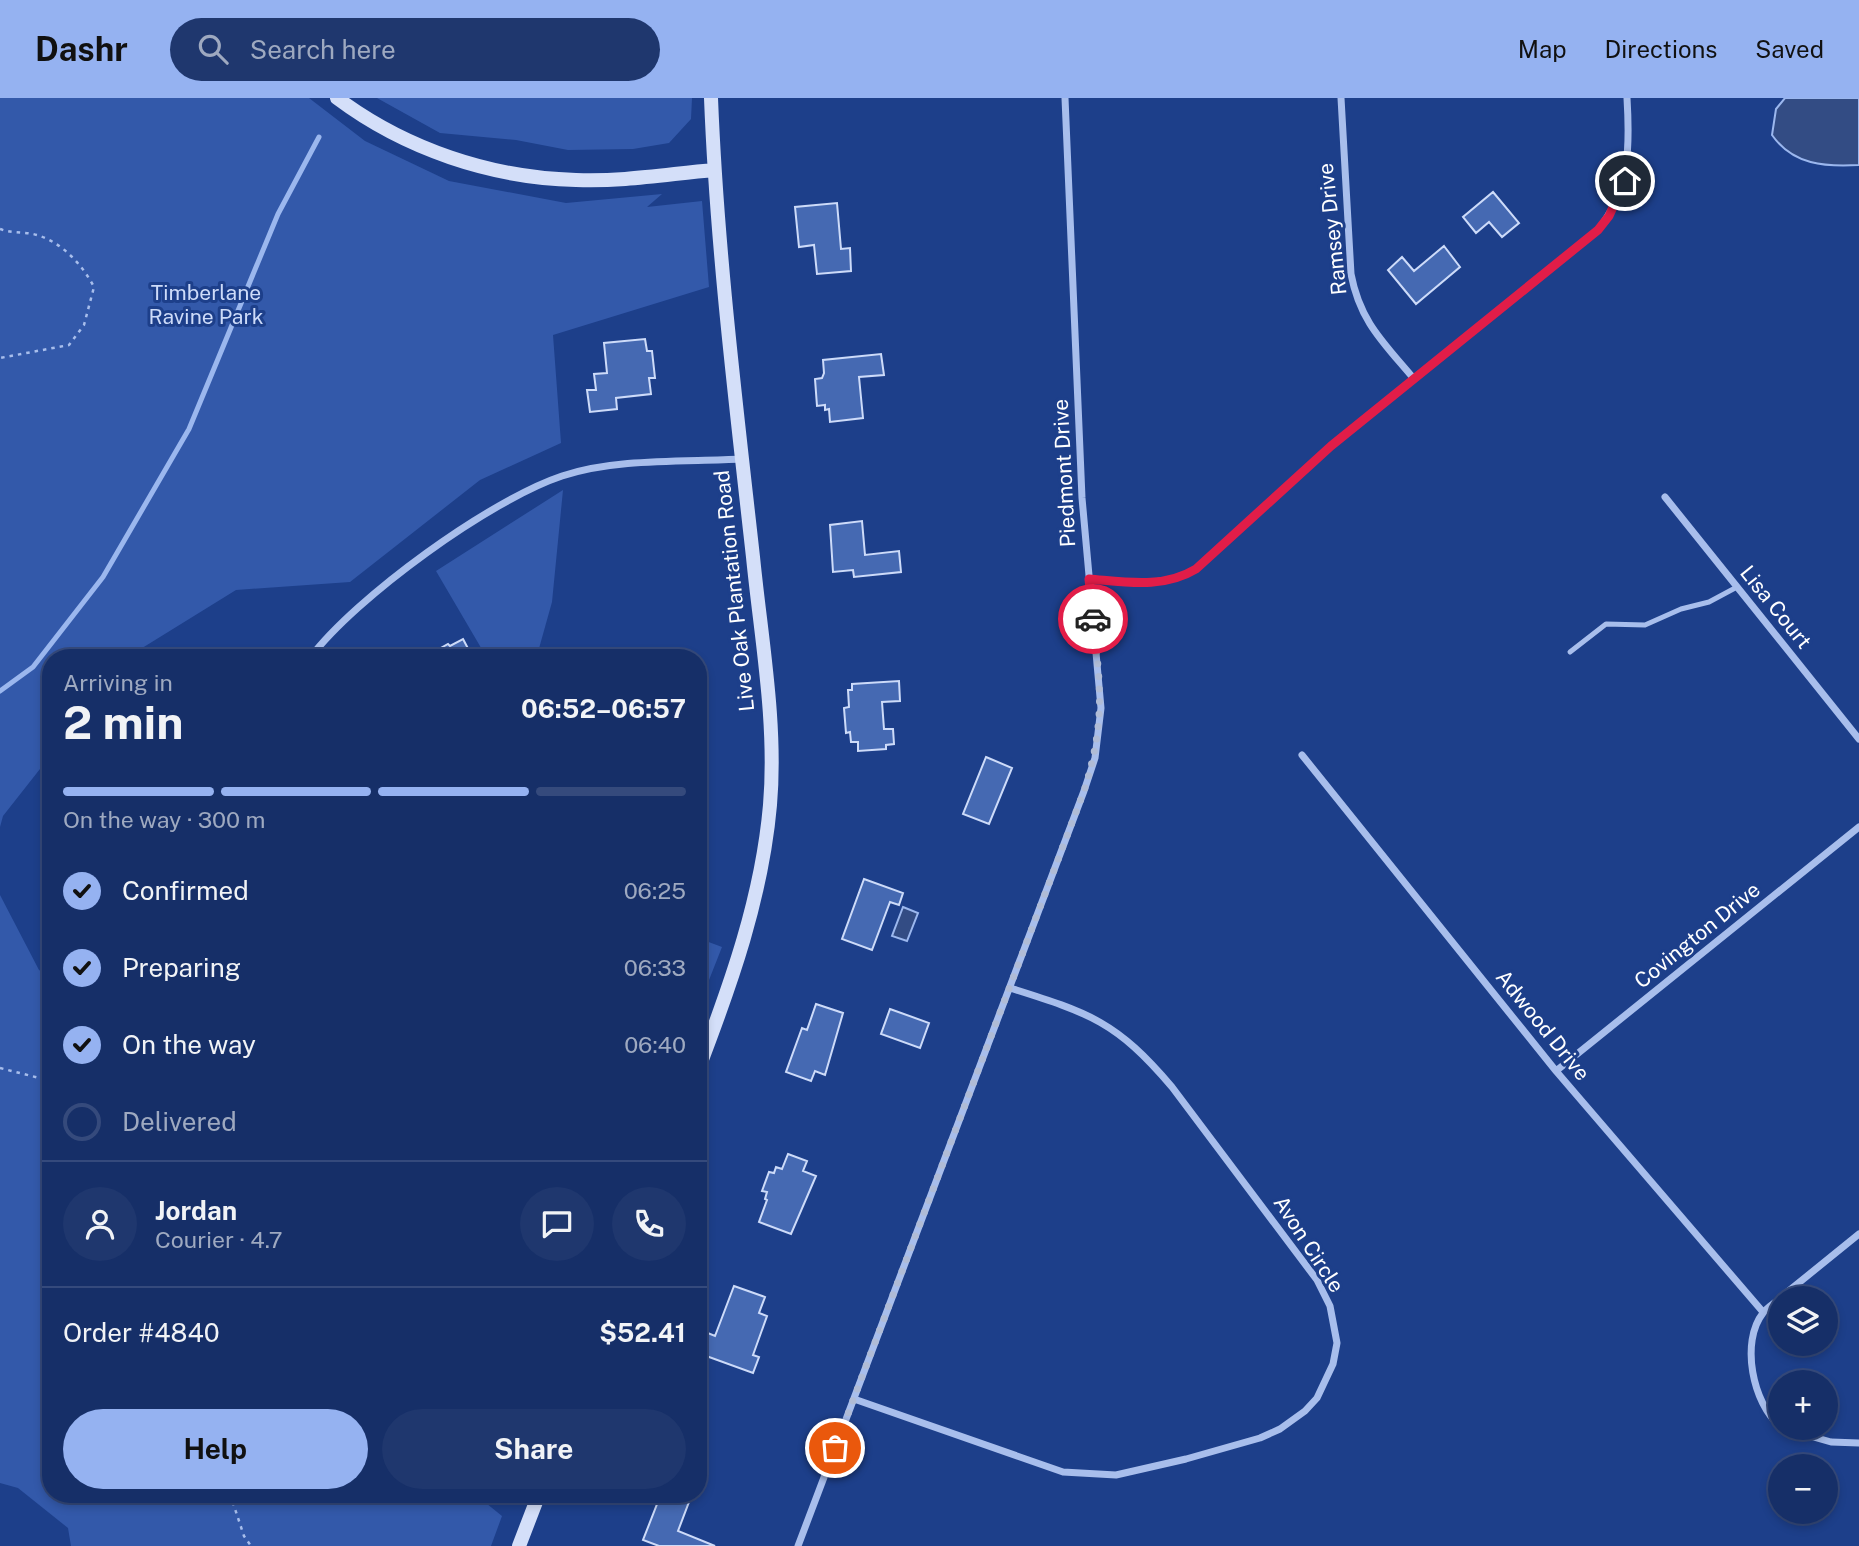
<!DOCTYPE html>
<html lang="en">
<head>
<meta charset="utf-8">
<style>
	body { margin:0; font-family:"Public Sans",sans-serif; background:#1f376e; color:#f1f3f6; height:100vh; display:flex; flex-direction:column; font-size:26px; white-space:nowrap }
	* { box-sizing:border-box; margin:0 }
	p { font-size:23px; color:#9ea9c0 }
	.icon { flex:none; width:38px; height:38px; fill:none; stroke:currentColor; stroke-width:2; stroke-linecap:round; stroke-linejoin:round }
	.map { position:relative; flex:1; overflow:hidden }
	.side { position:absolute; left:42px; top:551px; width:665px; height:854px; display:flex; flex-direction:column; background:#162f68; border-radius:28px; box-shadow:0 4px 10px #0003,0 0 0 2px #354a7c }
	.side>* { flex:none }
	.tools { position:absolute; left:1768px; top:1188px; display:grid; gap:14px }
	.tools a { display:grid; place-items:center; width:70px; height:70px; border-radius:50%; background:#162f68; box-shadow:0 4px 10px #0003,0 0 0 2px #354a7c; font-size:35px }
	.pin { position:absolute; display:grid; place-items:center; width:60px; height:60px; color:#fff; margin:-30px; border:4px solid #fff; border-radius:50%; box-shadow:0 2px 7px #0007 }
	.courier { position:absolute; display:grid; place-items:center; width:70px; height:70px; margin:-35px; border:5px solid #e11d48; border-radius:50%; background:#fff; color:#222; box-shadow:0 2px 9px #0007 }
	.overview em { font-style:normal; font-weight:700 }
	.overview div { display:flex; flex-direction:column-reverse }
	.overview { display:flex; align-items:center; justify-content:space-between; height:119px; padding:0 21px }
	h1 { font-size:46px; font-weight:700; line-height:52px }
	.bar { display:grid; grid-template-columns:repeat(4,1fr); gap:10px 7px; align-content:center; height:84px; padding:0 21px }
	.bar i { height:9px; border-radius:5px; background:#354a7c }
	.bar .active { background:#95b2f1 }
	.bar p { grid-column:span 4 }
	.line { display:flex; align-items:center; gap:18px; padding:0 21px; border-top:2px solid #354a7c }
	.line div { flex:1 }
	.round { display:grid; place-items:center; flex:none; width:74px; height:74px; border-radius:37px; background:#1f376e }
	ol { padding:0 21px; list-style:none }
	li { display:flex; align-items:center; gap:21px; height:77px }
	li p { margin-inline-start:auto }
	li .icon { padding:7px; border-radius:50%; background:#95b2f1; color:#111; stroke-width:4 }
	li:last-child { color:#9ea9c0 }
	li i { width:38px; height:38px; border:4px solid #354a7c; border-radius:50% }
	.primary-button { display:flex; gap:14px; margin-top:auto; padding:14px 21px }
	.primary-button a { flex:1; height:80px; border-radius:42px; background:#95b2f1; color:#111; font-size:28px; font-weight:700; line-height:80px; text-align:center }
	.primary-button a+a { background:#1f376e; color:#f1f3f6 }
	header { display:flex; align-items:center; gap:42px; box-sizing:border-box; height:98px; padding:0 35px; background:#95b2f1; color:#111 }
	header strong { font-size:33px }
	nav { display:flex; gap:38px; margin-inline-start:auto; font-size:24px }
	.search { width:490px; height:63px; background:#1f376e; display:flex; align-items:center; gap:18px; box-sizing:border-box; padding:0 24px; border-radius:38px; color:#9ea9c0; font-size:26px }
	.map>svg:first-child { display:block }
</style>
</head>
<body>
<header>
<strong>Dashr</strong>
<div class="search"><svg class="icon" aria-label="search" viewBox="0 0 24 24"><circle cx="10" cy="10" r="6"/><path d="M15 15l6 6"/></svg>Search here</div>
<nav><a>Map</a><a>Directions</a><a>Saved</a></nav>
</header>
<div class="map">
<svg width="1859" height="1448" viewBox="0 0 1859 1448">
	<rect width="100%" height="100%" fill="#1d3f8a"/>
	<path fill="#3359aa" d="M0,0H309L365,43L449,83L566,105L662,96L647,109L702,103L709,189L553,237L561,345L480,382L350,484L236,492L126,560H51V657L3,718L0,729Z
		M377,0H692L691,21L669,45L633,51L568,52L516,42L440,35Z
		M563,392L552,504L538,554L541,560H487L436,473Z
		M0,797L39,872L51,879V1396L476,1397L502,1418L491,1448H71L68,1430L18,1390L0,1385Z
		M698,840L722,849L698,910Z"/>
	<path fill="#334c84" stroke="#9bb7ee" stroke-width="2" d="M1785,0H1859V67C1825,69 1793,67 1772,37L1776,11Z
		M903,809L918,815L907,843L892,838Z"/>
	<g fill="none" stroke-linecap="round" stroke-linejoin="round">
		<path stroke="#9bb7ee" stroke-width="5" d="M0,593L33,569L103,479L189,331L278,116L319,39"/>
	</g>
	<path fill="#4569b2" stroke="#cddbf9" stroke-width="2" d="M1493,94L1519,125L1502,139L1489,124L1476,135L1463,119Z
		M837,105L841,151L850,150L851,173L817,176L814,147L799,149L795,109Z
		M1444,148L1460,169L1416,206L1388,172L1402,159L1414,173Z
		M645,241L647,253H652L655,280H649L651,296L616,300L617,311L590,314L587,292H596L594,276L607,275L604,245Z
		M881,256L884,277L859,279L863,320L830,324L829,311L825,312V307L817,308L815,281L822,280L824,275L823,262Z
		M862,423L865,457L899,453L901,474L854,479L853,472L833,474L830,427Z
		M463,541L473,560H423L448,546L450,548Z
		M899,583L900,603L882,604L884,631H893L894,646L886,647V651L858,653V644H851L850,634L846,635L844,610L849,609L848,592H852V586Z
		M986,659L1012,670L989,726L963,716Z
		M864,781L903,795L899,807L890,804L872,852L842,841Z
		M816,906L843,915L825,977L815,973L811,983L786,974L802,930L807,932Z
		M890,911L929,925L920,950L881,936Z
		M788,1056L807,1063L803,1073L816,1078L791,1136L759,1124L767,1102L765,1101L767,1094L762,1093L769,1074L774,1075L776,1069L782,1071Z
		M734,1188L765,1199L759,1215L767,1218L753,1257L759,1259L753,1275L698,1255V1231L715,1238Z
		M661,1396H692L678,1433L715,1448H659L643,1442Z"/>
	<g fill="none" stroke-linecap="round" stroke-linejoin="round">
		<path stroke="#a8beec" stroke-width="2.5" stroke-dasharray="3.5 5" stroke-linecap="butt" d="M0,131C10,135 22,134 33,136C60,142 82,166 94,189L84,227L69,247L0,260
			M0,970L51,983
			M230,1396L244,1438L251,1448"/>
		<path stroke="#a8beec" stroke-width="5" d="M1570,554L1606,526L1645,527L1681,511L1709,504L1737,489"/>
		<path stroke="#a8beec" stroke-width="7" d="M1341,0L1351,176C1360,224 1384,245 1414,281
			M1665,399L1859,641
			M1089,481C1126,484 1163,491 1196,471L1331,348L1598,132C1630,91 1630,49 1627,0
			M310,560C356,499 490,402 562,378C615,360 686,364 741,361
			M1302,657L1556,973L1763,1214
			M1556,973L1859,729
			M1780,1200L1859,1136
			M1780,1201C1774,1205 1767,1210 1763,1215C1740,1244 1753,1306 1780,1328
			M854,1301L1063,1374L1116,1377L1186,1361L1260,1340L1280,1331L1305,1313L1317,1300L1333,1266L1337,1245L1330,1208L1317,1182L1172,989C1117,924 1090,915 1010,890
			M1782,1330L1831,1344L1859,1345
			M798,1448L1084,693L1095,660L1101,610L1082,400L1065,0"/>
		<path stroke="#d4dff9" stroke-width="14" d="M337,0C405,51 491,80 576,82C622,84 668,76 714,72
			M698,972C731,886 762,799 770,707C777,625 761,540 753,459C736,306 717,153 711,0
			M519,1448L539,1396"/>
	</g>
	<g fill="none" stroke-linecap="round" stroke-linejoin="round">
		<path stroke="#b0bcd6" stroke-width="7" stroke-dasharray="0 12.6" d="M835,1350L1084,693C1105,625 1101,590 1093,521"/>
		<path stroke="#e11d48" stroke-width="9" d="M1093,521L1089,481C1126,484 1163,491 1196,471L1331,348L1598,132L1609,118L1625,83"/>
	</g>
	<g text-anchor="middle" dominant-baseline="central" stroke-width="6" stroke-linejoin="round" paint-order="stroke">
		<g font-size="21" fill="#fff" stroke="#1d3f8a">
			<text transform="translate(1332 131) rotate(-96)">Ramsey Drive</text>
			<text transform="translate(1064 375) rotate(-93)">Piedmont Drive</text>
			<text transform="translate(734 493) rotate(-96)">Live Oak Plantation Road</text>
			<text transform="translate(1776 509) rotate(51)">Lisa Court</text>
			<text transform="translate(1697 837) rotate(-39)">Covington Drive</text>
			<text transform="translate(1543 927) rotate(51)">Adwood Drive</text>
			<text transform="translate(1309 1146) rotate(57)">Avon Circle</text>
		</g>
		<g font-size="21" fill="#cddbf9" stroke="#1d3f8a">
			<text x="206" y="194">Timberlane<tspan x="206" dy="24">Ravine Park</tspan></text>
		</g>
	</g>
</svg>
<div class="tools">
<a><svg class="icon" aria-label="layers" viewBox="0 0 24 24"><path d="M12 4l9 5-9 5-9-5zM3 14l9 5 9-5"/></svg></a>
<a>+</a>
<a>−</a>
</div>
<div class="pin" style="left:835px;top:1350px;background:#ea580c"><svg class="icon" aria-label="bag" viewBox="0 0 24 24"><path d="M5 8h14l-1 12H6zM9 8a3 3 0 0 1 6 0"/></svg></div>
<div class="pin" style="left:1625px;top:83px;background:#1f2937"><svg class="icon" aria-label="home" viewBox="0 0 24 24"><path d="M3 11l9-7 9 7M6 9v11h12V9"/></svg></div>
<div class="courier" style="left:1093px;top:521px"><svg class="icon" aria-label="car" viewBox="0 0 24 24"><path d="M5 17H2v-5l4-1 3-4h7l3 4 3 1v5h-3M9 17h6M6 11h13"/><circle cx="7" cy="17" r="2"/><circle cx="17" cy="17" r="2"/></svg></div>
<section class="side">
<div class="overview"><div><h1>2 min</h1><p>Arriving in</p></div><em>06:52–06:57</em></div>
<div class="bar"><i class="active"></i><i class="active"></i><i class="active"></i><i></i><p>On the way · 300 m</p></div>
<ol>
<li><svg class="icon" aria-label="check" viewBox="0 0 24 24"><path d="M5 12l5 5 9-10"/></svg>Confirmed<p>06:25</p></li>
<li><svg class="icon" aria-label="check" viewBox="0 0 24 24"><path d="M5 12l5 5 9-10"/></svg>Preparing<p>06:33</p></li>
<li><svg class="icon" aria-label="check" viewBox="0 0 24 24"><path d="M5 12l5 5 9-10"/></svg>On the way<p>06:40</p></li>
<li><i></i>Delivered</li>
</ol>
<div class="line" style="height:126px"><a class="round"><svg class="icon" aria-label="person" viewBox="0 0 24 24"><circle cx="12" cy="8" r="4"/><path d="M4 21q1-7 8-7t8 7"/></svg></a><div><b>Jordan</b><p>Courier · 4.7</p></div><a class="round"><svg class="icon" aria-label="chat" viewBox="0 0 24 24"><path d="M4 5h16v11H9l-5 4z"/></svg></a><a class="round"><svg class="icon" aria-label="phone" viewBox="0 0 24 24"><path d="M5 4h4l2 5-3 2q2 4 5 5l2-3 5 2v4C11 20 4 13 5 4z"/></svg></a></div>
<div class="line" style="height:91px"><div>Order #4840</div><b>$52.41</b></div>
<div class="primary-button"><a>Help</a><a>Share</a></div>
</section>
</div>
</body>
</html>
